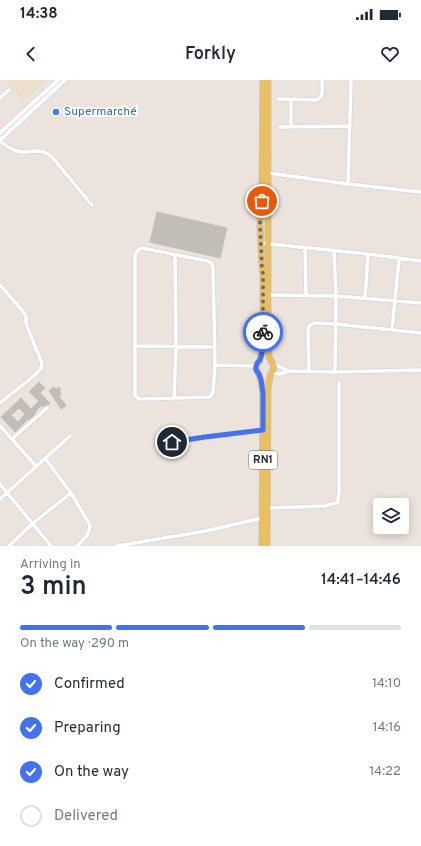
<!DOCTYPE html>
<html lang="en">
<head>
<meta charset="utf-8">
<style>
	body { margin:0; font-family:Overpass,sans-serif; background:#f6f6f7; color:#1f2937; height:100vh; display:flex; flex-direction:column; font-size:15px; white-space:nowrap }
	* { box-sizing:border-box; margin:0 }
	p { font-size:13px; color:#747a83 }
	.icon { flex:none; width:22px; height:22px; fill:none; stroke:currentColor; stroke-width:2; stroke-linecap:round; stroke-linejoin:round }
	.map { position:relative; height:466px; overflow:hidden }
	.details { display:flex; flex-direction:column; background:#fff; flex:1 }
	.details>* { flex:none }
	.controls { position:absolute; left:373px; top:418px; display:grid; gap:8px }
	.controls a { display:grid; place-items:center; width:36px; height:36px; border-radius:4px; background:#fff; box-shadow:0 2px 10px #0003; font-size:20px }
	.pin { position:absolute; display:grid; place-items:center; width:34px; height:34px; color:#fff; margin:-17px; border:2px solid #fff; border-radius:50%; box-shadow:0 1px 4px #0007 }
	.courier { position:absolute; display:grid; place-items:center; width:40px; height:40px; margin:-20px; border:3px solid #4272f2; border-radius:50%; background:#fff; color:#222; box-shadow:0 1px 5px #0007 }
	.overview em { font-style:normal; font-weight:600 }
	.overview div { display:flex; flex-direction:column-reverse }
	.overview { display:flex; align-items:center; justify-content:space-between; height:68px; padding:0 20px }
	h1 { font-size:26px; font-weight:600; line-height:30px }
	.bar { display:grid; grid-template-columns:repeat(4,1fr); gap:6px 4px; align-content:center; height:48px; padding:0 20px }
	.bar i { height:5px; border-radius:3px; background:#e0e1e3 }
	.bar .selected { background:#4272f2 }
	.bar p { grid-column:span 4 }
	ol { padding:0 20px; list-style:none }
	li { display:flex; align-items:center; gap:12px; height:44px }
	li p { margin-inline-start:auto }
	li .icon { padding:4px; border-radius:50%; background:#4272f2; color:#fff; stroke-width:4 }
	li:last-child { color:#747a83 }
	li i { width:22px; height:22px; border:2px solid #e0e1e3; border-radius:50% }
	.status { display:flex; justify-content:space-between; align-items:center; height:28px; padding:0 20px; background:#fff; direction:ltr }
	.status svg { height:11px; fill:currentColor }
	header { display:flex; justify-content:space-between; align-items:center; height:52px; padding:0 20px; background:#fff; font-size:18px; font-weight:600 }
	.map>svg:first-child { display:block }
</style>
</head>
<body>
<div class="status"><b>14:38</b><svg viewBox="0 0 49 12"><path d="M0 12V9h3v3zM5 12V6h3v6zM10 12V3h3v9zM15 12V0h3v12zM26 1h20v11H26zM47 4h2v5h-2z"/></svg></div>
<header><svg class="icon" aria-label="back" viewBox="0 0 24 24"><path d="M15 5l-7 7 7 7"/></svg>Forkly<svg class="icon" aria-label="heart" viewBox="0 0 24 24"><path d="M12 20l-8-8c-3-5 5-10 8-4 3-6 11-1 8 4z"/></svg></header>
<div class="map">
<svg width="421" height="466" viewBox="0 0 421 466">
	<rect width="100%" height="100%" fill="#ebe3dc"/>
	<path fill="#ecdfcc" d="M6,0H49L24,21Z"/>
	<path fill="#c3bdb8" stroke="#c6bfb6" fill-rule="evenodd" d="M157,132L227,148L220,178L150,162Z
		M39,302L45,308L40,313L50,323L48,325H46L43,327L41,326L35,332L36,333L29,340L28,339L15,352L1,337L21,318L31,329L39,321L29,312ZM19,328L25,334L18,342L11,335Z
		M54,307L56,309L59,307L61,310L59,311L61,314L59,316L66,326L61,329L49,311Z"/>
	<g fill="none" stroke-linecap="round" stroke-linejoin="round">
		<defs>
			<path id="minor" d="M0,18L9,10
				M278,19L315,20C325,18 322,8 322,0
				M280,47L350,46
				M291,47V20
				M0,61C5,65 11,69 17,71C30,75 38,66 51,76L92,125
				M269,93L348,104L421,112
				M348,104L351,0
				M261,163L368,174L421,181
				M142,168L207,181C210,182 212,183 213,187L215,285L213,312L210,317L139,319L135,316V176C136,171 138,169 142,168Z
				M305,168L306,215
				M334,171L336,216L335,292
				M0,205L21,229L26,236V243L30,254L42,283L41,288L35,295L0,323
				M268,215L336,216L421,223
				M365,218L368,174
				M392,249L395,220L399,179
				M136,266L214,267
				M274,284L289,291L335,292L421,290
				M215,285L256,286
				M309,291L308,249L309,246L314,243L336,244L421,253
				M271,293L280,294L289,291
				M174,319L176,266L175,175
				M0,346L36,386
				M12,359L47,328
				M173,362L205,357L263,350
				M45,378L71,413L90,445C90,455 83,460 77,466
				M0,404L51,466
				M0,419L70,356
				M268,428L325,426L338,422L339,409V303
				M9,466L32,444L71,413
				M117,466L206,451L262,438"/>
			<path id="tertiary" d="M0,53L58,0
				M0,60L65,0"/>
			<path id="primary" d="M262,466L263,313L261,300L256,288L257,284L260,280L263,263V194L262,189L260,144L262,113L263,0
				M267,466L268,310L270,295L273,290L274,286L269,277L268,268V0"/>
		</defs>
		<use href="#minor" stroke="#d1d6e2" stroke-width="5"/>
		<use href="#tertiary" stroke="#d1d6e2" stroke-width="5.5"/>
		<use href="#primary" stroke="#c3c3c3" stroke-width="7"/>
		<use href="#minor" stroke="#fff" stroke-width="3.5"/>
		<use href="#tertiary" stroke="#fff" stroke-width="4"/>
		<use href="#primary" stroke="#eabf61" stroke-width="5.5"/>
	</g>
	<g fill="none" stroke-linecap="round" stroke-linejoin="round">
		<path stroke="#6d6a68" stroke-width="4" stroke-dasharray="0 7.2" d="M262,121L260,144L262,188L263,194V252"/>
		<path stroke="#4272f2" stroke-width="5" d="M172,362L205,357L263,350V313L261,300L259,294L256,290V286L258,282L260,280L262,273L263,252"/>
	</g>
	<circle fill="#3f7fe0" stroke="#fff" stroke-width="1.5" cx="56" cy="32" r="4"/>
	<g text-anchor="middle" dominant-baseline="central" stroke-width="4" stroke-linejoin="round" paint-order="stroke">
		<rect fill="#fff" stroke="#696969" stroke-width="1" x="249" y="371" width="28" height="18" rx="3"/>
		<g font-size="11" font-weight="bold" fill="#292929">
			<text x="263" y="380">RN1</text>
		</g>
		<g font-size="12" fill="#366cbe" stroke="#fff" text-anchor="start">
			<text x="64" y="32">Supermarché</text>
		</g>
	</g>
</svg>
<div class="controls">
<a><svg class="icon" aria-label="layers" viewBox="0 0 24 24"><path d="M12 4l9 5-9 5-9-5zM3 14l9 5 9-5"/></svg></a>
</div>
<div class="pin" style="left:262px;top:121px;background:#ea580c"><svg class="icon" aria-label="bag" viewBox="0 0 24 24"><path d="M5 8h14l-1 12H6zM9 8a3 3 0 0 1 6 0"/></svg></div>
<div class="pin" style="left:172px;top:362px;background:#1f2937"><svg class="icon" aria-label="home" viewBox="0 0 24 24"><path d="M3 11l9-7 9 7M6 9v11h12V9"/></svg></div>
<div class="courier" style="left:263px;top:252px"><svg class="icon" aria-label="bike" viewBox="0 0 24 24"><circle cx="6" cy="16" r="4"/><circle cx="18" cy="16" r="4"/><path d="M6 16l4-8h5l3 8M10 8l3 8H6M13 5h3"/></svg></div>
</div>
<section class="details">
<div class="overview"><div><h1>3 min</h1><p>Arriving in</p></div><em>14:41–14:46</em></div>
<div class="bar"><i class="selected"></i><i class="selected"></i><i class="selected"></i><i></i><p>On the way · 290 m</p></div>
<ol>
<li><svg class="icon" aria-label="check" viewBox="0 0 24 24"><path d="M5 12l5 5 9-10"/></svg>Confirmed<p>14:10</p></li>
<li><svg class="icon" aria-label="check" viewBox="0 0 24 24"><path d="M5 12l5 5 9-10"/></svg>Preparing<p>14:16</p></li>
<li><svg class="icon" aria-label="check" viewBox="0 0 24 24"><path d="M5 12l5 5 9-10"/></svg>On the way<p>14:22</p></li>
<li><i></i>Delivered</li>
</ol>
</section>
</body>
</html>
